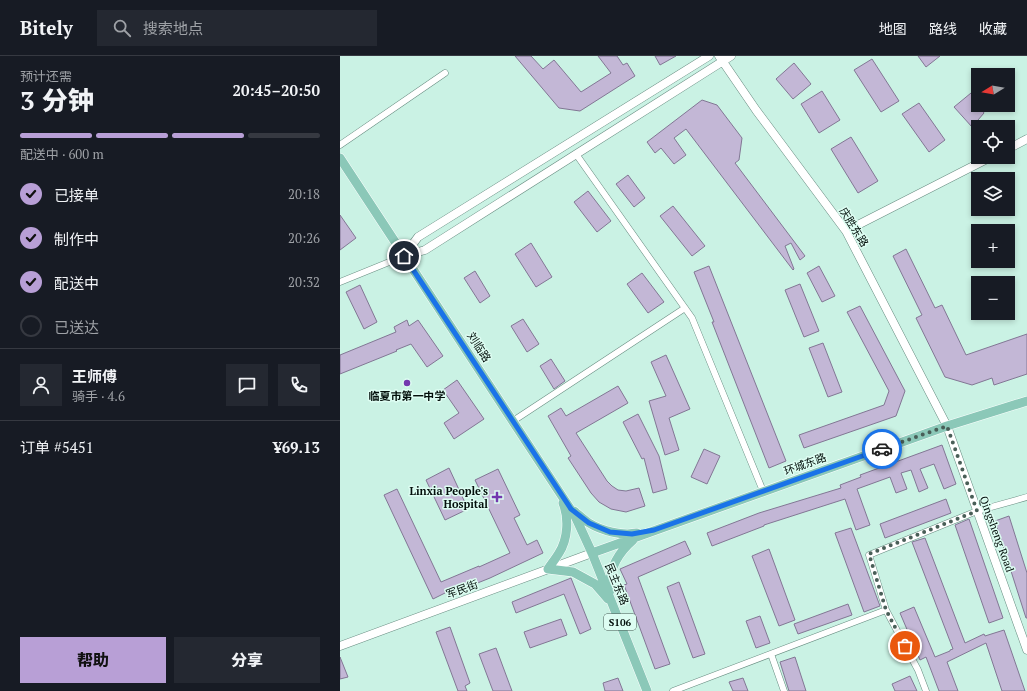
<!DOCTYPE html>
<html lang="zh">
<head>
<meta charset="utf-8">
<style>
	body { margin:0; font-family:"PT Serif","Noto Sans SC",serif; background:#242831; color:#f1f3f6; height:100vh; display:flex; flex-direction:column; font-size:15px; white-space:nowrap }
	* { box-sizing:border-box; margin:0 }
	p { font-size:13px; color:#9ea1a6 }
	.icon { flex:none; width:22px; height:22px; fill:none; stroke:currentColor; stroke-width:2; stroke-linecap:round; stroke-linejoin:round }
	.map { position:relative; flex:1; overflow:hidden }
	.drawer { display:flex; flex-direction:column; background:#171b24; width:340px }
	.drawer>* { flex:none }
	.needle { width:26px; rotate:259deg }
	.controls { position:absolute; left:631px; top:12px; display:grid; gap:8px }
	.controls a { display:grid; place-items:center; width:44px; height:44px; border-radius:0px; background:#171b24; box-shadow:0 2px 6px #0003; font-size:20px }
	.pin { position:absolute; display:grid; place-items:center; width:34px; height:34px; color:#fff; margin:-17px; border:2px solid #fff; border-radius:50%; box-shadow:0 1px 4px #0007 }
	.courier { position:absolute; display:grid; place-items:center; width:40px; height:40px; margin:-20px; border:3px solid #1a73e8; border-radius:50%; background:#fff; color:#222; box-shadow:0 1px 5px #0007 }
	.overview em { font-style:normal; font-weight:800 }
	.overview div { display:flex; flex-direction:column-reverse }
	.overview { display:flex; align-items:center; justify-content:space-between; height:68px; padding:0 20px }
	h1 { font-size:26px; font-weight:800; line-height:30px }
	.bar { display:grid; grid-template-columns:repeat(4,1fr); gap:6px 4px; align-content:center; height:48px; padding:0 20px }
	.bar i { height:5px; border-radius:3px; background:#363941 }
	.bar .selected { background:#b89fd6 }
	.bar p { grid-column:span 4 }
	.line { display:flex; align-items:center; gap:10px; padding:0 20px; border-top:1px solid #363941 }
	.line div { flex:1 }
	.round { display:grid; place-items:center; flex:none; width:42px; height:42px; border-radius:0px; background:#242831 }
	ol { padding:0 20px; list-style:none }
	li { display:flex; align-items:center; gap:12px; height:44px }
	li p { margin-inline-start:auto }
	li .icon { padding:4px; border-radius:50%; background:#b89fd6; color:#111; stroke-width:4 }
	li:last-child { color:#9ea1a6 }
	li i { width:22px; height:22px; border:2px solid #363941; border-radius:50% }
	.action { display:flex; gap:8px; margin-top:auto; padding:8px 20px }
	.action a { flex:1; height:46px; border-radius:0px; background:#b89fd6; color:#111; font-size:16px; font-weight:800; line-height:46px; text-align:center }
	.action a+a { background:#242831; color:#f1f3f6 }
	header { display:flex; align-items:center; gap:24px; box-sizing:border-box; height:56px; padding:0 20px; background:#171b24; border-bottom:1px solid #363941 }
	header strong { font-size:19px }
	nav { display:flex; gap:22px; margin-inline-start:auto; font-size:14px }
	.search { width:280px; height:36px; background:#242831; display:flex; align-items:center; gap:10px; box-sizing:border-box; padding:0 14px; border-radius:0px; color:#9ea1a6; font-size:15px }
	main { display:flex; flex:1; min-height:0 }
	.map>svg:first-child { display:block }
</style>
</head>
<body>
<header>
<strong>Bitely</strong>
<div class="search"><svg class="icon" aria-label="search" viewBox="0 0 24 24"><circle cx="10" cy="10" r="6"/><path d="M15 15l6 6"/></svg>搜索地点</div>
<nav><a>地图</a><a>路线</a><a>收藏</a></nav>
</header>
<main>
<section class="drawer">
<div class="overview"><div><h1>3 分钟</h1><p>预计还需</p></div><em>20:45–20:50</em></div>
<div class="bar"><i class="selected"></i><i class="selected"></i><i class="selected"></i><i></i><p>配送中 · 600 m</p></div>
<ol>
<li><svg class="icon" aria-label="check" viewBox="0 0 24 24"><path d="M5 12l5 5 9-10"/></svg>已接单<p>20:18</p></li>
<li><svg class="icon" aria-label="check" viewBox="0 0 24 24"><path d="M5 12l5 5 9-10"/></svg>制作中<p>20:26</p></li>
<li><svg class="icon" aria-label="check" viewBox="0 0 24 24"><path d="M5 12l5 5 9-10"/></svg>配送中<p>20:32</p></li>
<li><i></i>已送达</li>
</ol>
<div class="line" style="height:72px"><a class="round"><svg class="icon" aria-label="person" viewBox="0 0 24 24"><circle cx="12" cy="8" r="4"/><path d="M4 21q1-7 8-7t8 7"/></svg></a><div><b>王师傅</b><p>骑手 · 4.6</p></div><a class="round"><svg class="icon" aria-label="chat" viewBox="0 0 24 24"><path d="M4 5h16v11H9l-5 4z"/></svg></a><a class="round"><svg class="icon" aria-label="phone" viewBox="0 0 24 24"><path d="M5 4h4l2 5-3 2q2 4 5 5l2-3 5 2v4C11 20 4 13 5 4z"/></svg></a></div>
<div class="line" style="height:52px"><div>订单 #5451</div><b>¥69.13</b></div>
<div class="action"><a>帮助</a><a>分享</a></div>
</section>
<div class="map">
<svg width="687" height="635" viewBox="0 0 687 635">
	<rect width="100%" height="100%" fill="#caf2e4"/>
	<path fill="#c3b7d6" stroke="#827794" d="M175,0H191L203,13L214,4L241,36L271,17L258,0H277L283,9L287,7L295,20L240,55L219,52Z
		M315,0H336L320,9Z
		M578,0H600L586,11Z
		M532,3L559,45L541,56L514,14Z
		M454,7L471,28L453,43L436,23Z
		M482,35L500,64L479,77L461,48Z
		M631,37L644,57L632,71L614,51Z
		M362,44L377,49L402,82L399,104L395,107L465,200L460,204L451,187L445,190L454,213L453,214L346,73L334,82L346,99L334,108L321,92L315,97L307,86Z
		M579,47L605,84L589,96L562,58Z
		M511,81L538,125L518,137L491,93Z
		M288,119L305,142L294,151L276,128Z
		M248,135L271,165L257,176L234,146Z
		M333,150L365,190L352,200L320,160Z
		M0,159L16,182L0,194Z
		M191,187L212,221L196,231L175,198Z
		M566,193L595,252L602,249L626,299L687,278V318L654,329L652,322L632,329L605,321L576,262L582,259L553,200Z
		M369,210L446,405L429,412L372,266H374L354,216Z
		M479,210L495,240L482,246L467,217Z
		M135,215L150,240L140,247L124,222Z
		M302,217L324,246L308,257L287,228Z
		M460,228L479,275L464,281L445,234Z
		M20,229L37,266L24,273L6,236Z
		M520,250L565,335L556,360L464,392L459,379L544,349L549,335L507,256Z
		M183,263L199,288L187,296L171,270Z
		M67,264L69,270L78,264L103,300L87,311L71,288L56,294L57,295L0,318V299L56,276L54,271Z
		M483,287L502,336L488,341L469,292Z
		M326,299L350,353L329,362L339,394L325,399L309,345L326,340L311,306Z
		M211,303L225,325L214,333L200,310Z
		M117,324L144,363L114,383L104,367L119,357L103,334Z
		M278,330L288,347L236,377L267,425L272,430L278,434L286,435L299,432L305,450L286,456L271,453L259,446L251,437L228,402L231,400L208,360L221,352L226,360Z
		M298,358L319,400L327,433L313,437L304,402L302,403L283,366Z
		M602,389L616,428L604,433L594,408L580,413L588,432L579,436L571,414L561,417L567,433L556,437L550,421L517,433L530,469L516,474L505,443L424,469V470L372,490L367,477L419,457L501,432L500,429L521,421L520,419Z
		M364,393L380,400L367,428L351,421Z
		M109,412L128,453L105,464L86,424Z
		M158,413L180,459L174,462L187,489L197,484L203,497L150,522L115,536L113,533L93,543L44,439L57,433L101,526L139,510V511L170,497L135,424Z
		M606,443L611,457L545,482L540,468Z
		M669,460L687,517V562H686L655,465Z
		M629,463L663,562L649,567L615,469Z
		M511,472L540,550L524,556L495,477Z
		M585,482L625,587L644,578L645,580L664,574L685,635H662L646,587L607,606L618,635H599L586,601L580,604L560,557L574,551L595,601L610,595V594L613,593L572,486Z
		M345,485L351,498L298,521L330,608L315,613L284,529L287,528L280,513Z
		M429,493L455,564L439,570L412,500Z
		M231,522L251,573L240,578L224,538L176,557L172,546Z
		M339,526L365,598L353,602L327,531Z
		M508,548L512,559L458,578L454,568Z
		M420,560L430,587L416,592L406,565Z
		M221,563L227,579L190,592L184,576Z
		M110,571L130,627L125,630L127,635H118L96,576Z
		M156,592L172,635H153L139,598Z
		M0,601L8,621L0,623Z
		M455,601L466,635H449L440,606Z
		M570,620L577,635H555L552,628Z
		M278,622L283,635H265L263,627Z
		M403,622L408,635H393L389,626Z"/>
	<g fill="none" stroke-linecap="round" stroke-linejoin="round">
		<defs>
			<path id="street" d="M0,89L105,17
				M236,98L352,262L423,435
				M0,226L64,200
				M173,365L345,252
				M431,598L444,635
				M333,635L546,554
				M586,635L578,614L546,554L529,499L637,455L687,441"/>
			<path id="secondary" d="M379,0L416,54L506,175L607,370L687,594
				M668,93L687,83
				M506,175L651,101
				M64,200L85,194L391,0
				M64,200L78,181L369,0
				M0,590L252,497"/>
			<path id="primary" d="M0,102L235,460L252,497L307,635
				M223,447C229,462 228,483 219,497C216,502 212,507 208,513L233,516L255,528L268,543
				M234,455C239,459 244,464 249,467C262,475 282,480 297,477
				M252,497L607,370L687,345
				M270,535C268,514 278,497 293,484"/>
		</defs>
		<use href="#street" stroke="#678c80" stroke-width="7"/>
		<use href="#secondary" stroke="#678c80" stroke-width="9"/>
		<use href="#primary" stroke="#fff" stroke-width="10"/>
		<use href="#street" stroke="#fff" stroke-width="6"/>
		<use href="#secondary" stroke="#fff" stroke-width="8"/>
		<use href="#primary" stroke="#8bc8b8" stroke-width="9"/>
	</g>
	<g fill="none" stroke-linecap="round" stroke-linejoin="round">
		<path stroke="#495e57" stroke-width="4" stroke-dasharray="0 7.2" d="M542,393L607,370L637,455L529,498L546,554L565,590"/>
		<path stroke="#1a73e8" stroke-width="5" d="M64,200L231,453L249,467L270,476L292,478L314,474L542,393"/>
	</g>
	<g fill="#7339af" stroke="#ddfdf2" stroke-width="1.5">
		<circle cx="67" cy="327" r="4"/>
		<path d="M155 435h4v4h4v4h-4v4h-4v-4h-4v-4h4z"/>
	</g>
	<g text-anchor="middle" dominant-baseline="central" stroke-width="3" stroke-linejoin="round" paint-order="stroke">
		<rect fill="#ddfdf2" stroke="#445650" stroke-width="1" x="264" y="558" width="32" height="16" rx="3"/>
		<g font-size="10" font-weight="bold" fill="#030f0b">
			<text x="280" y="566">S106</text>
		</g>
		<g font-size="11" fill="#030f0b" stroke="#ddfdf2">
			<text transform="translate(514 171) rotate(58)">庆胜东路</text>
			<text transform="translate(139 291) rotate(57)">刘临路</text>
			<text transform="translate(465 408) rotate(-20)">环城东路</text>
			<text transform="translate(657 478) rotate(70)">Qingsheng Road</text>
			<text transform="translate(277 528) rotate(68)">民主东路</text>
			<text transform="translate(122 533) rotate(-20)">军民街</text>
		</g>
		<g font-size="11" font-weight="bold" fill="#030f0b" stroke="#ddfdf2">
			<text x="67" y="340">临夏市第一中学</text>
			<text x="148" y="435" text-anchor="end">Linxia People's<tspan x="148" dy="13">Hospital</tspan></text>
		</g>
	</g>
</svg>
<div class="controls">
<a><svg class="needle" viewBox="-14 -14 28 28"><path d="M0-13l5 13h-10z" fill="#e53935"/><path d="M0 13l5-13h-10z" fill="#9ea1a6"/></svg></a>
<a><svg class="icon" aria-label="locate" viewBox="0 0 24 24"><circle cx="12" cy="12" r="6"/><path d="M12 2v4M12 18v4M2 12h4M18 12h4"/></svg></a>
<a><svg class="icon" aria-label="layers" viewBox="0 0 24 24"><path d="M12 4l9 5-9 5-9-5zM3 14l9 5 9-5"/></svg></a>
<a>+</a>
<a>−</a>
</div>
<div class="pin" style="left:565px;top:590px;background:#ea580c"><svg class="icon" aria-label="bag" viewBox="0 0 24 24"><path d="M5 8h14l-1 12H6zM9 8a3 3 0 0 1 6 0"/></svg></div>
<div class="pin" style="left:64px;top:200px;background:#1f2937"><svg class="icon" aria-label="home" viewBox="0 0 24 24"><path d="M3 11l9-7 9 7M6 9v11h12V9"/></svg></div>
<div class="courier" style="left:542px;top:393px"><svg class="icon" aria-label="car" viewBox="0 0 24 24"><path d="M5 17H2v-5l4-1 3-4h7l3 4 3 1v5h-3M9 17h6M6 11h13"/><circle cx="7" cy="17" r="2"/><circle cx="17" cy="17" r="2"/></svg></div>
</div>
</main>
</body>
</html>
